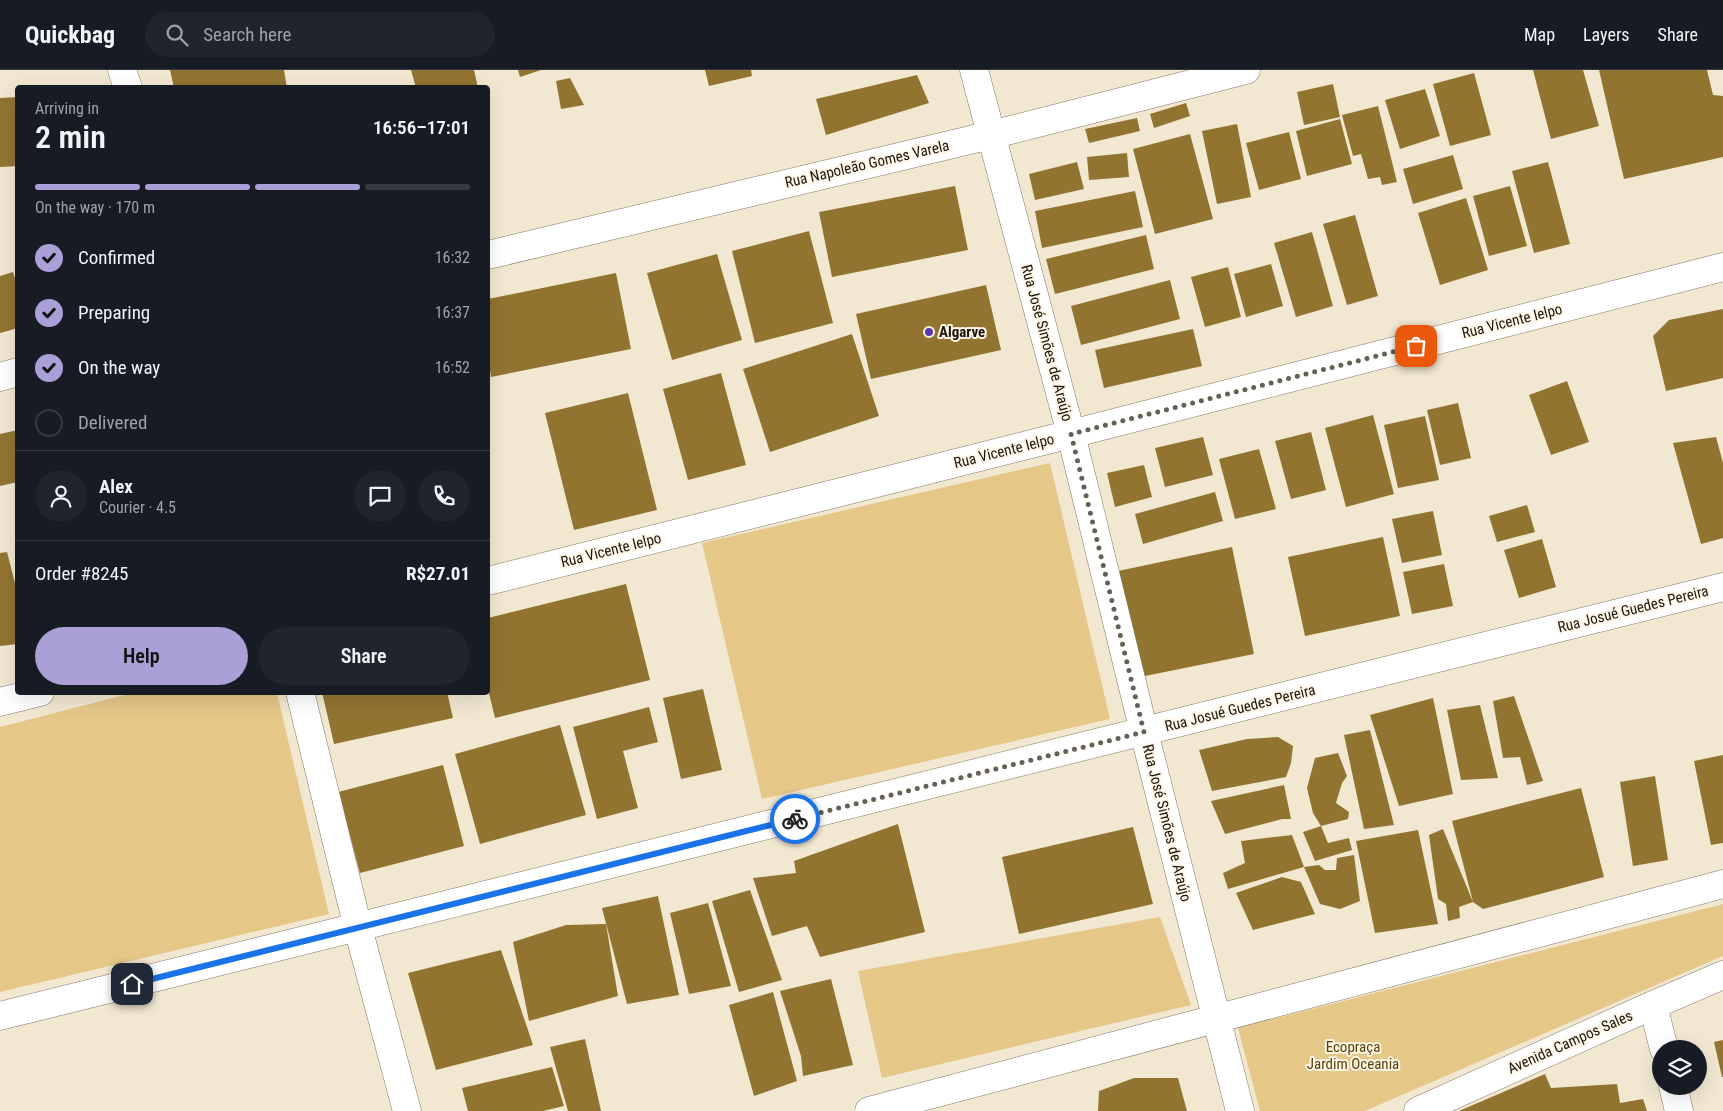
<!DOCTYPE html>
<html lang="en">
<head>
<meta charset="utf-8">
<style>
	body { margin:0; font-family:"Roboto Condensed",sans-serif; background:#20242c; color:#f1f3f6; height:100vh; display:flex; flex-direction:column; font-size:19px; white-space:nowrap }
	* { box-sizing:border-box; margin:0 }
	p { font-size:16px; color:#9ea1a6 }
	.icon { flex:none; width:28px; height:28px; fill:none; stroke:currentColor; stroke-width:2; stroke-linecap:round; stroke-linejoin:round }
	.map { position:relative; flex:1; overflow:hidden }
	.side { position:absolute; left:15px; top:15px; width:475px; height:610px; display:flex; flex-direction:column; background:#171b24; border-radius:5px; box-shadow:0 5px 20px #0002 }
	.side>* { flex:none }
	.tools { position:absolute; left:1652px; top:970px; display:grid; gap:10px }
	.tools a { display:grid; place-items:center; width:55px; height:55px; border-radius:50%; background:#171b24; box-shadow:0 5px 20px #0002; font-size:25px }
	.pin { position:absolute; display:grid; place-items:center; width:42px; height:42px; color:#fff; margin:-21px; border-radius:10px; box-shadow:0 2px 8px #0006 }
	.courier { position:absolute; display:grid; place-items:center; width:50px; height:50px; margin:-25px; border:4px solid #1a73e8; border-radius:50%; background:#fff; color:#222; box-shadow:0 1px 6px #0007 }
	.summary em { font-style:normal; font-weight:600 }
	.summary div { display:flex; flex-direction:column-reverse }
	.summary { display:flex; align-items:center; justify-content:space-between; height:85px; padding:0 20px }
	h1 { font-size:32px; font-weight:600; line-height:38px }
	.bar { display:grid; grid-template-columns:repeat(4,1fr); gap:8px 5px; align-content:center; height:60px; padding:0 20px }
	.bar i { height:6px; border-radius:4px; background:#363941 }
	.bar .active { background:#ab9fd7 }
	.bar p { grid-column:span 4 }
	.line { display:flex; align-items:center; gap:12px; padding:0 20px; border-top:1px solid #363941 }
	.line div { flex:1 }
	.round { display:grid; place-items:center; flex:none; width:52px; height:52px; border-radius:26px; background:#20242c }
	ol { padding:0 20px; list-style:none }
	li { display:flex; align-items:center; gap:15px; height:55px }
	li p { margin-inline-start:auto }
	li .icon { padding:5px; border-radius:50%; background:#ab9fd7; color:#111; stroke-width:4 }
	li:last-child { color:#9ea1a6 }
	li i { width:28px; height:28px; border:2px solid #363941; border-radius:50% }
	.button { display:flex; gap:10px; margin-top:auto; padding:10px 20px }
	.button a { flex:1; height:58px; border-radius:30px; background:#ab9fd7; color:#111; font-size:20px; font-weight:600; line-height:58px; text-align:center }
	.button a+a { background:#20242c; color:#f1f3f6 }
	header { display:flex; align-items:center; gap:30px; box-sizing:border-box; height:70px; padding:0 25px; background:#171b24; border-bottom:1px solid #363941 }
	header strong { font-size:24px }
	nav { display:flex; gap:28px; margin-inline-start:auto; font-size:18px }
	.search { width:350px; height:45px; background:#20242c; display:flex; align-items:center; gap:12px; box-sizing:border-box; padding:0 18px; border-radius:28px; color:#9ea1a6; font-size:19px }
	.map>svg:first-child { display:block }
</style>
</head>
<body>
<header>
<strong>Quickbag</strong>
<div class="search"><svg class="icon" aria-label="search" viewBox="0 0 24 24"><circle cx="10" cy="10" r="6"/><path d="M15 15l6 6"/></svg>Search here</div>
<nav><a>Map</a><a>Layers</a><a>Share</a></nav>
</header>
<div class="map">
<svg width="1723" height="1041" viewBox="0 0 1723 1041">
	<rect width="100%" height="100%" fill="#f2e8d2"/>
	<path fill="#e5c788" d="M1050,393L1110,649L762,729L702,473Z
		M136,622L277,623L329,844L0,922V657Z
		M1723,834V886L1365,1041H1260L1238,958Z
		M1160,847L1191,935L882,1008L858,901Z"/>
	<path fill="#927431" d="M170,0H284L287,18H174Z
		M411,0H474L478,18H416Z
		M518,0H541L520,7Z
		M705,0H751L752,6L709,16Z
		M1533,0H1583L1599,56L1551,69Z
		M1599,0H1707L1713,25L1723,26V87L1624,109Z
		M1474,3L1491,65L1450,76L1433,14Z
		M917,5L929,33L826,65L816,29Z
		M570,8L584,35L561,39L556,11Z
		M1333,14L1340,47L1304,55L1297,22Z
		M1425,19L1440,66L1400,79L1385,30Z
		M18,27V96L0,97V28Z
		M1186,33L1190,46L1154,58L1150,44Z
		M1378,36L1397,112L1382,115L1380,107L1368,109L1361,84L1353,86L1342,45Z
		M1137,48L1140,61L1089,73L1085,59Z
		M1340,49L1352,94L1307,106L1296,61Z
		M1237,54L1251,127L1217,134L1202,61Z
		M1289,62L1301,109L1259,120L1246,73Z
		M1190,64L1213,149L1155,164L1133,79Z
		M1127,83L1129,107L1089,110L1087,87Z
		M1453,85L1463,119L1413,134L1403,99Z
		M1077,92L1084,119L1035,130L1029,104Z
		M1548,92L1570,174L1534,183L1512,101Z
		M955,116L968,180L832,207L819,142Z
		M1510,116L1527,176L1489,186L1473,126Z
		M1135,121L1143,157L1042,178L1035,141Z
		M1466,128L1488,200L1440,215L1418,143Z
		M1355,145L1378,226L1347,235L1323,154Z
		M809,161L833,253L755,273L732,181Z
		M1312,162L1333,236L1296,247L1274,173Z
		M1146,165L1154,199L1055,224L1046,189Z
		M717,184L742,270L672,290L647,203Z
		M1271,194L1283,236L1246,247L1234,204Z
		M1228,197L1241,247L1205,257L1191,207Z
		M13,202L18,218V258L0,263V206Z
		M616,203L631,279L491,307L488,288V229Z
		M1170,210L1180,249L1081,275L1071,236Z
		M986,215L1001,280L871,309L856,244Z
		M1723,239V308L1666,321L1653,266L1669,250Z
		M1193,259L1202,296L1104,318L1095,280Z
		M852,264L879,346L770,382L743,299Z
		M721,303L746,395L688,410L663,319Z
		M1567,311L1589,372L1551,385L1529,325Z
		M628,323L657,440L574,460L545,343Z
		M1458,333L1471,388L1440,395L1427,340Z
		M1373,345L1394,424L1346,437L1325,358Z
		M1425,346L1439,410L1398,418L1384,355Z
		M18,360V412L0,416V364Z
		M1311,362L1326,420L1291,429L1275,371Z
		M1203,367L1213,405L1165,417L1155,378Z
		M1716,367L1723,393V468L1701,474L1673,373Z
		M1259,379L1276,439L1235,449L1219,389Z
		M1144,395L1152,427L1115,437L1107,403Z
		M1215,422L1223,451L1143,474L1135,444Z
		M1527,435L1535,462L1497,472L1489,446Z
		M1433,441L1442,485L1402,493L1392,449Z
		M1383,467L1400,546L1305,566L1288,487Z
		M1542,469L1556,517L1519,528L1504,480Z
		M1232,477L1254,584L1140,607L1118,501Z
		M7,482L18,525V574L0,576V483Z
		M1444,494L1453,536L1412,544L1403,502Z
		M626,514L650,610L495,648L488,619V548Z
		M703,619L722,700L681,709L663,628Z
		M322,622H447L453,648L334,674Z
		M1514,626L1543,711L1527,715L1520,687L1503,688L1493,631Z
		M1433,628L1453,724L1399,736L1370,645Z
		M1480,635L1498,708L1461,710L1447,640Z
		M649,637L658,672L623,681L638,738L597,749L573,657Z
		M560,655L586,745L480,774L455,684Z
		M1370,660L1394,755L1364,759L1344,665Z
		M1278,667L1293,676L1291,693L1286,707L1212,721L1199,680L1247,669Z
		M1338,683L1347,706L1342,713L1336,733L1349,742L1348,749L1321,756L1313,743L1307,718L1315,688Z
		M1723,685V773L1711,775L1694,691Z
		M443,695L464,776L360,803L338,722Z
		M1655,706L1668,790L1633,796L1620,712Z
		M1284,715L1291,749H1282L1225,764L1211,731Z
		M1581,718L1604,807L1483,839L1473,832L1459,837L1460,848L1448,851L1446,834L1438,829L1429,765L1443,759L1473,832L1452,751Z
		M898,754L925,862L820,887L807,856L772,866L753,808L796,803L794,791Z
		M1321,756L1328,773L1349,768L1352,780L1315,791L1303,762Z
		M1133,757L1153,834L1019,864L1002,787Z
		M1418,760L1438,854L1375,863L1356,771Z
		M1292,765L1304,797L1228,819L1223,803L1245,793L1241,771Z
		M1354,785L1360,831L1340,839L1320,834L1304,797L1319,795L1325,800H1336L1337,788Z
		M1282,807L1301,812L1315,844L1253,860L1236,823Z
		M750,820L782,910L739,922L712,831Z
		M658,826L679,925L627,934L602,838Z
		M708,833L731,916L689,924L670,843Z
		M606,854L618,926L529,951L513,872L566,855Z
		M501,880L533,975L436,1000L408,903Z
		M831,909L853,995L803,1006L801,986L780,921Z
		M773,922L797,1011L754,1026L729,935Z
		M585,969L601,1041H568L550,977Z
		M1723,970V1007H1722L1714,972Z
		M552,997L564,1036L543,1041H468L462,1018Z
		M1545,1004L1551,1018L1617,1014L1620,1033L1643,1029L1647,1041H1459Z
		M1134,1008H1178L1187,1041H1098L1099,1021Z"/>
	<g fill="none" stroke-linecap="round" stroke-linejoin="round">
		<defs>
			<path id="minor" d="M122,0L128,18
				M974,0L1071,364L1144,662L1240,1041
				M488,185L991,65L1246,0
				M0,307L18,302
				M488,511L1071,364L1723,197
				M300,622L358,858L407,1041
				M0,632L40,622
				M1653,935L1664,979
				M0,946L1723,517
				M1673,1016L1679,1041
				M869,1041L1723,814
				M1418,1041L1653,935L1723,905"/>
		</defs>
		<use href="#minor" stroke="#827865" stroke-width="29"/>
		<use href="#minor" stroke="#fff" stroke-width="28"/>
	</g>
	<g fill="none" stroke-linecap="round" stroke-linejoin="round">
		<path stroke="#666053" stroke-width="5" stroke-dasharray="0 9" d="M795,749L1144,662L1071,364L1416,276"/>
		<path stroke="#1a73e8" stroke-width="6" d="M132,914L795,749"/>
	</g>
	<circle fill="#5639b1" stroke="#fef5e4" stroke-width="2" cx="929" cy="262" r="5"/>
	<g text-anchor="middle" dominant-baseline="central" stroke-width="4" stroke-linejoin="round" paint-order="stroke">
		<g font-size="15" fill="#1a160f" stroke="#fef5e4">
			<text transform="translate(867 94) rotate(-13)">Rua Napoleão Gomes Varela</text>
			<text transform="translate(1512 251) rotate(-14)">Rua Vicente Ielpo</text>
			<text transform="translate(1047 273) rotate(75)">Rua José Simões de Araújo</text>
			<text transform="translate(1004 381) rotate(-14)">Rua Vicente Ielpo</text>
			<text transform="translate(611 480) rotate(-14)">Rua Vicente Ielpo</text>
			<text transform="translate(1633 539) rotate(-14)">Rua Josué Guedes Pereira</text>
			<text transform="translate(1240 638) rotate(-14)">Rua Josué Guedes Pereira</text>
			<text transform="translate(1167 753) rotate(76)">Rua José Simões de Araújo</text>
			<text transform="translate(1570 972) rotate(-24)">Avenida Campos Sales</text>
		</g>
		<g font-size="15" font-weight="bold" fill="#1a160f" stroke="#fef5e4" text-anchor="start">
			<text x="939" y="262">Algarve</text>
		</g>
		<g font-size="15" fill="#58420c" stroke="#fef5e4">
			<text x="1353" y="977">Ecopraça<tspan x="1353" dy="17">Jardim Oceania</tspan></text>
		</g>
	</g>
</svg>
<div class="tools">
<a><svg class="icon" aria-label="layers" viewBox="0 0 24 24"><path d="M12 4l9 5-9 5-9-5zM3 14l9 5 9-5"/></svg></a>
</div>
<div class="pin" style="left:1416px;top:276px;background:#ea580c"><svg class="icon" aria-label="bag" viewBox="0 0 24 24"><path d="M5 8h14l-1 12H6zM9 8a3 3 0 0 1 6 0"/></svg></div>
<div class="pin" style="left:132px;top:914px;background:#1f2937"><svg class="icon" aria-label="home" viewBox="0 0 24 24"><path d="M3 11l9-7 9 7M6 9v11h12V9"/></svg></div>
<div class="courier" style="left:795px;top:749px"><svg class="icon" aria-label="bike" viewBox="0 0 24 24"><circle cx="6" cy="16" r="4"/><circle cx="18" cy="16" r="4"/><path d="M6 16l4-8h5l3 8M10 8l3 8H6M13 5h3"/></svg></div>
<section class="side">
<div class="summary"><div><h1>2 min</h1><p>Arriving in</p></div><em>16:56–17:01</em></div>
<div class="bar"><i class="active"></i><i class="active"></i><i class="active"></i><i></i><p>On the way · 170 m</p></div>
<ol>
<li><svg class="icon" aria-label="check" viewBox="0 0 24 24"><path d="M5 12l5 5 9-10"/></svg>Confirmed<p>16:32</p></li>
<li><svg class="icon" aria-label="check" viewBox="0 0 24 24"><path d="M5 12l5 5 9-10"/></svg>Preparing<p>16:37</p></li>
<li><svg class="icon" aria-label="check" viewBox="0 0 24 24"><path d="M5 12l5 5 9-10"/></svg>On the way<p>16:52</p></li>
<li><i></i>Delivered</li>
</ol>
<div class="line" style="height:90px"><a class="round"><svg class="icon" aria-label="person" viewBox="0 0 24 24"><circle cx="12" cy="8" r="4"/><path d="M4 21q1-7 8-7t8 7"/></svg></a><div><b>Alex</b><p>Courier · 4.5</p></div><a class="round"><svg class="icon" aria-label="chat" viewBox="0 0 24 24"><path d="M4 5h16v11H9l-5 4z"/></svg></a><a class="round"><svg class="icon" aria-label="phone" viewBox="0 0 24 24"><path d="M5 4h4l2 5-3 2q2 4 5 5l2-3 5 2v4C11 20 4 13 5 4z"/></svg></a></div>
<div class="line" style="height:65px"><div>Order #8245</div><b>R$27.01</b></div>
<div class="button"><a>Help</a><a>Share</a></div>
</section>
</div>
</body>
</html>
